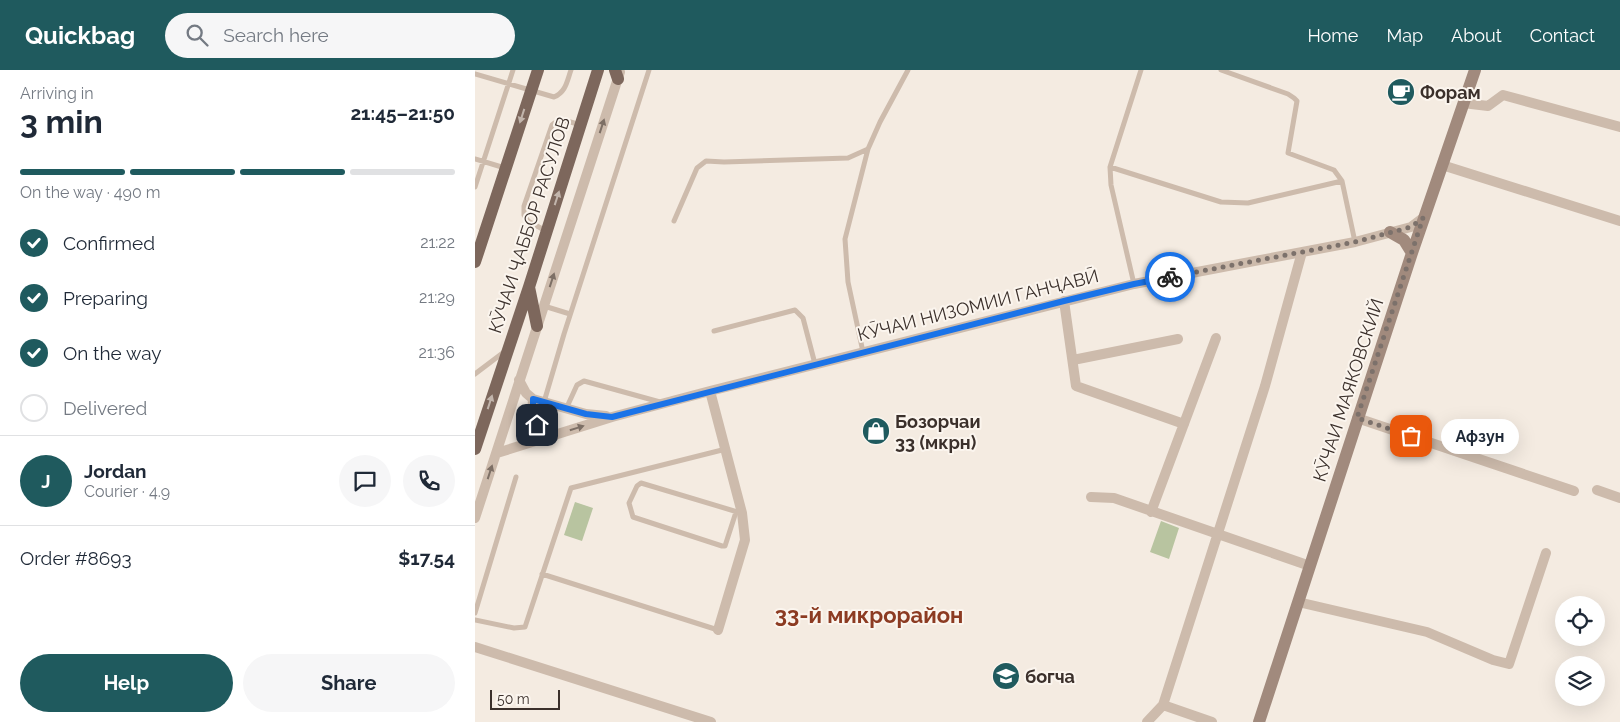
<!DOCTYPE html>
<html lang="en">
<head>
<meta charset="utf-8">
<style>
	body { margin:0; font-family:Raleway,sans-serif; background:#f6f6f7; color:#1f2937; height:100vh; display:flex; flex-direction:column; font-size:19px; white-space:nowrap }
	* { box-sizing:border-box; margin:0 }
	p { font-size:16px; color:#747a83 }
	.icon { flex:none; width:28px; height:28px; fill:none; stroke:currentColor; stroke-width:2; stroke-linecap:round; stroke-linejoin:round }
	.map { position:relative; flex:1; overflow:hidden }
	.details { display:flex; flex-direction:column; background:#fff; width:475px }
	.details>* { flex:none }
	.controls { position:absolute; left:1080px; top:526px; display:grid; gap:10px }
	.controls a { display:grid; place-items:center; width:50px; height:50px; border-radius:50%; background:#fff; box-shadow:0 5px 20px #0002; font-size:25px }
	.scale { position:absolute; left:15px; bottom:12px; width:70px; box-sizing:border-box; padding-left:5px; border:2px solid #3b302b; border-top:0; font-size:14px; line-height:18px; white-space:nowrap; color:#3b302b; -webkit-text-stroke:4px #fbf5ee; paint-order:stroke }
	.pin { position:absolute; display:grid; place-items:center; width:42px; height:42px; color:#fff; margin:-21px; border-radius:10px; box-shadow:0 2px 8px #0006 }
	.courier { position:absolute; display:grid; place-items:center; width:50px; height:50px; margin:-25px; border:4px solid #1a73e8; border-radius:50%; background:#fff; color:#222; box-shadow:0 1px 6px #0007 }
	.bubble { position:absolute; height:35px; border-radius:18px; background:#fff; box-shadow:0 5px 20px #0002; font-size:16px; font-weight:700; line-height:35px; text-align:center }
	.summary em { font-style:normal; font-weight:700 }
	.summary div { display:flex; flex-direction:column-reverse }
	.summary { display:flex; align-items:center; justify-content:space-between; height:85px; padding:0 20px }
	h1 { font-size:32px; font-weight:700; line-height:38px }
	.bar { display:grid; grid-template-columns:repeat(4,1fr); gap:8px 5px; align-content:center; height:60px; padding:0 20px }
	.bar i { height:6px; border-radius:4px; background:#e0e1e3 }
	.bar .selected { background:#1f5a5e }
	.bar p { grid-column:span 4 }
	.line { display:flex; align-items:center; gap:12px; padding:0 20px; border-top:1px solid #e0e1e3 }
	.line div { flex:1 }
	.round { display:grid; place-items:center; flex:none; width:52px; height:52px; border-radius:26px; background:#f6f6f7 }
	ol { padding:0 20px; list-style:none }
	li { display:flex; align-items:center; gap:15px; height:55px }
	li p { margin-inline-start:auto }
	li .icon { padding:5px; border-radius:50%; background:#1f5a5e; color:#fff; stroke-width:4 }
	li:last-child { color:#747a83 }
	li i { width:28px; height:28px; border:2px solid #e0e1e3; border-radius:50% }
	.action { display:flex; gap:10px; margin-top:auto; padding:10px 20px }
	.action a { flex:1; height:58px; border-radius:30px; background:#1f5a5e; color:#fff; font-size:20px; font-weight:700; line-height:58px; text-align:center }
	.action a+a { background:#f6f6f7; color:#1f2937 }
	header { display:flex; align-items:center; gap:30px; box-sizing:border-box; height:70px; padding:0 25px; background:#1f5a5e; color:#fff }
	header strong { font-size:24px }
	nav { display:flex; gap:28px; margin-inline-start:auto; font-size:18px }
	.search { width:350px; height:45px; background:#f6f6f7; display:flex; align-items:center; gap:12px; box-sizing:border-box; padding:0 18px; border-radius:28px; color:#747a83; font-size:19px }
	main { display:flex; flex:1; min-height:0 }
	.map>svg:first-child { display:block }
</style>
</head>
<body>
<header>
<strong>Quickbag</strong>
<div class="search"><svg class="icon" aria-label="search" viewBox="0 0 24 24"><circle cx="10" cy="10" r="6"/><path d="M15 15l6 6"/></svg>Search here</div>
<nav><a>Home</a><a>Map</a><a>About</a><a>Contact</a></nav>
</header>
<main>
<section class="details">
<div class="summary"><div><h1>3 min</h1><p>Arriving in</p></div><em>21:45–21:50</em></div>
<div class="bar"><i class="selected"></i><i class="selected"></i><i class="selected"></i><i></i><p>On the way · 490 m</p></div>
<ol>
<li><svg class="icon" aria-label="check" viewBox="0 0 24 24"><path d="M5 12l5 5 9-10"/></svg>Confirmed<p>21:22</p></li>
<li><svg class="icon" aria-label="check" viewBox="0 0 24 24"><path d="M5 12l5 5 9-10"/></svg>Preparing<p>21:29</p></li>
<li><svg class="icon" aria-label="check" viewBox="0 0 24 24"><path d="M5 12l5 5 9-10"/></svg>On the way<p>21:36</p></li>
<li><i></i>Delivered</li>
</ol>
<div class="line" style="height:90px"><b class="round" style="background:#1f5a5e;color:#fff">J</b><div><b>Jordan</b><p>Courier · 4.9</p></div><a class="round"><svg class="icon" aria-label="chat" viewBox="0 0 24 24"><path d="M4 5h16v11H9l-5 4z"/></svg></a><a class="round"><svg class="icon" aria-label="phone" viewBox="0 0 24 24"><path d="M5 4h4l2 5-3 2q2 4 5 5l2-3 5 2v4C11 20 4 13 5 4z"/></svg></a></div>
<div class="line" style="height:65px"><div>Order #8693</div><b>$17.54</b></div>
<div class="action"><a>Help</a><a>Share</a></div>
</section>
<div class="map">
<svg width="1145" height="652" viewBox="0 0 1145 652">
	<rect width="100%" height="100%" fill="#f4ebe1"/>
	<path fill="#b8c4a0" d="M100,432L118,438L107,471L89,465Z
		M686,451L704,458L694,489L675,482Z"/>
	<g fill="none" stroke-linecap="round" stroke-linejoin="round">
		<path stroke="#cdbbac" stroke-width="5" d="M746,0L813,24L819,28L822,31L813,83L859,100L867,111L880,172
			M0,4L79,27C91,22 92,11 96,0
			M0,89L30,98
			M635,97L746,132L773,133L867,111
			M0,117L38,0
			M199,151L222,98L231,91L249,92L373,88L393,79L405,52L433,0
			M71,161L53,151L49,145V136L77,55C85,47 96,52 105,55
			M659,214L636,115L635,97L666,0
			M69,236L95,244
			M239,261L320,240L328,248L340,294
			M388,282L373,212L370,169L393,79
			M0,304L29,282
			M69,332L89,264L174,0
			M91,339L102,315L109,311L185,332
			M261,442L250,476H247L158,447L154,433L162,416L166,413L266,443
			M67,504L243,560
			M0,543L41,407
			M0,550L39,558L50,557L96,418L251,379"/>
		<path stroke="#cdbbac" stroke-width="10" d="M988,33L1013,36L1028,25L1145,57
			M967,95L1145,151
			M589,231L601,316L709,354
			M598,290L703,269
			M44,310L51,323L58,329L111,344L131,346
			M235,321L267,443L270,470L243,560
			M58,329C56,347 62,353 67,369
			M882,348L1099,421
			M22,383L137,347L235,321L659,214L880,172L936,157L948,148
			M1122,420L1145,428
			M616,427L639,428L835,496
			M676,442L741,268
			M0,448L145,2
			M823,532L952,562L1018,590L1034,594L1071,483
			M0,577L236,652
			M688,635L790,316L827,182
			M672,652L688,635L737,652"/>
		<path stroke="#a18a7d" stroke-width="12" d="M915,162L929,170L937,183
			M784,652L937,183L1000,0"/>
		<path stroke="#7d675c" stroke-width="12" d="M140,0L143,9
			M0,192L63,0
			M54,217L62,256
			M0,379L54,217L123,0"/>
	</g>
	<defs><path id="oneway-solid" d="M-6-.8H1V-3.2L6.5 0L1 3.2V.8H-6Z" transform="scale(1.25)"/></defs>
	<g fill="#c2b5ac">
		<use href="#oneway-solid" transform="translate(47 46) rotate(108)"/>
		<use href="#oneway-solid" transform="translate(82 128) rotate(-72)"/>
		<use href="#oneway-solid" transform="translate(15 332) rotate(-72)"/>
	</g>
	<g fill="#7d6f65">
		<use href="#oneway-solid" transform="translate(127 56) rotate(-72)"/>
		<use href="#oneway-solid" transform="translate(77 210) rotate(-72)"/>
		<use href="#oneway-solid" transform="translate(102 358) rotate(-17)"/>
		<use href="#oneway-solid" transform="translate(15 402) rotate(-72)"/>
	</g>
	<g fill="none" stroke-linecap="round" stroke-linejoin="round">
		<path stroke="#7c716b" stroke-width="5" stroke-dasharray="0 9" d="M695,207L880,172L936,157L948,148L882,348L936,366"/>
		<path stroke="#1a73e8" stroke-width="6" d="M62,355L58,347V329L111,344L137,347L589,231L659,214L695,207"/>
	</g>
	<defs>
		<symbol id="cafe-disc" viewBox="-11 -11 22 22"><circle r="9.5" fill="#1f5a5e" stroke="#fbf5ee"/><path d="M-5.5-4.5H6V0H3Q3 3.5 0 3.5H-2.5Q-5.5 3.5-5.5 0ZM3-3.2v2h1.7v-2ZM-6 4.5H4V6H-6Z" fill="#fff"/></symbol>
		<symbol id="shop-disc" viewBox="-11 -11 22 22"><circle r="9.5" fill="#1f5a5e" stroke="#fbf5ee"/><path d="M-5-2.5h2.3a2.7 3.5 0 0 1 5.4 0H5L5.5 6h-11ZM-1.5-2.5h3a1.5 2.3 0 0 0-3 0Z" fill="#fff"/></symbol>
		<symbol id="school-disc" viewBox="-11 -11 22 22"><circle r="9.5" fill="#1f5a5e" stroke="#fbf5ee"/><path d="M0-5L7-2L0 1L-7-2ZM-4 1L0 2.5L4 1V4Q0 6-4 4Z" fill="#fff"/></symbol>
	</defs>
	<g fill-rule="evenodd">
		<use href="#cafe-disc" x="910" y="6" width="32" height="32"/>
		<use href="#shop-disc" x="385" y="345" width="32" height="32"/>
		<use href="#school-disc" x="515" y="590" width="32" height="32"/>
	</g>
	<g text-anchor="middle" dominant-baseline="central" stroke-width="4" stroke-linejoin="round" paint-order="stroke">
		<g font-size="18" font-weight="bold" fill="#3b302b" stroke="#fbf5ee" text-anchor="start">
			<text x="945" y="22">Форам</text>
			<text x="420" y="351">Бозорчаи<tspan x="420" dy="21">33 (мкрн)</tspan></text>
			<text x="550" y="606">богча</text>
		</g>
		<g font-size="18" fill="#3b302b" stroke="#fbf5ee">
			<text transform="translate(54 155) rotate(-72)">КӮЧАИ ҶАББОР РАСУЛОВ</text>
			<text transform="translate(503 235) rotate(-14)">КӮЧАИ НИЗОМИИ ГАНҶАВӢ</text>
			<text transform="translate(873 320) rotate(-72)">КӮЧАИ МАЯКОВСКИЙ</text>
		</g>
		<g font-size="22" font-weight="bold" fill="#8c3b22" stroke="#fbf5ee">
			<text x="394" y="545">33-й микрорайон</text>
		</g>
	</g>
</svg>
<div class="controls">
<a><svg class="icon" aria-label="locate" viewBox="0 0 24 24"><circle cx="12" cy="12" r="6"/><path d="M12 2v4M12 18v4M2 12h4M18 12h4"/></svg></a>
<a><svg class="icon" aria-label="layers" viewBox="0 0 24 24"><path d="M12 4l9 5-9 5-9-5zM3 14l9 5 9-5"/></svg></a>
</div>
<div class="scale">50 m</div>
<div class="pin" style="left:936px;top:366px;background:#ea580c"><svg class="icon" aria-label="bag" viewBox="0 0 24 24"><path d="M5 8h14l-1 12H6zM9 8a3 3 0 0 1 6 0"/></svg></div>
<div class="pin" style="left:62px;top:355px;background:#1f2937"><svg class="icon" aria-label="home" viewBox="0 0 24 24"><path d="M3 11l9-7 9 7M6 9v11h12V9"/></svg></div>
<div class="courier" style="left:695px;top:207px"><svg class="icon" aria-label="bike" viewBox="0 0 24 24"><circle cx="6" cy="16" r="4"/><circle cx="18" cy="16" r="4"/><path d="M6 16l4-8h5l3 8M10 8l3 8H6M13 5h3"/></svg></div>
<div class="bubble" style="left:966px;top:349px;width:78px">Афзун</div>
</div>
</main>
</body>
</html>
